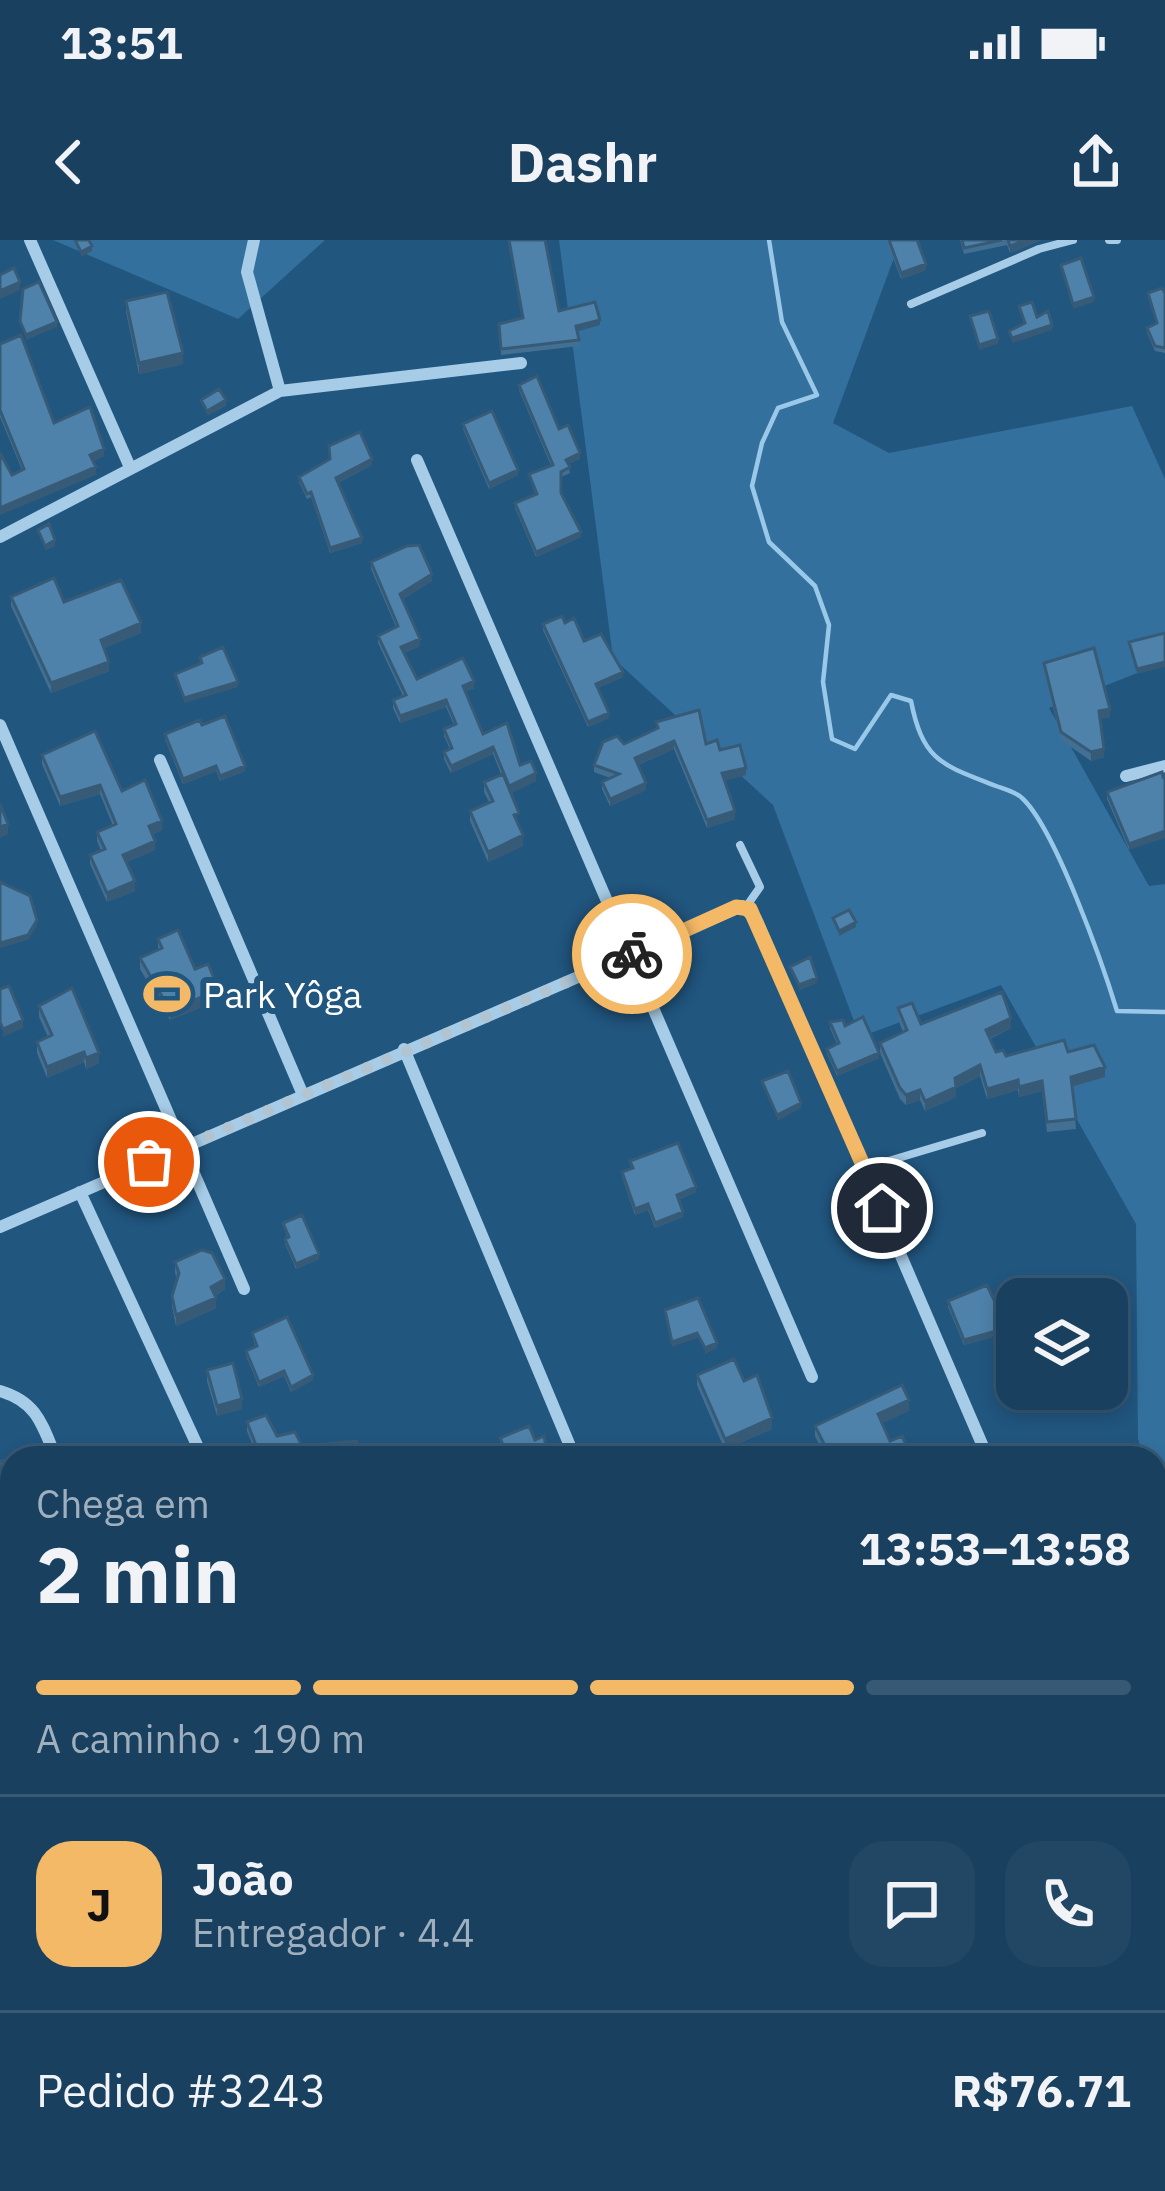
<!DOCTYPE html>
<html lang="pt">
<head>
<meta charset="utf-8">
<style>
	body { margin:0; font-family:"IBM Plex Sans",sans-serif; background:#224765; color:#f1f3f6; height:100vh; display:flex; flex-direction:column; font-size:45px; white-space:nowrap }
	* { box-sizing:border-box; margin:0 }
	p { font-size:39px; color:#9fafbd }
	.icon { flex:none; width:66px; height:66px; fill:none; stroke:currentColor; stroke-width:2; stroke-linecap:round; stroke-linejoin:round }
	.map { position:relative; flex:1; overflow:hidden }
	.side { position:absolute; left:0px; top:1206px; width:1167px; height:747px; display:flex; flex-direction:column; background:#19405f; border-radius:36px 36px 0 0; box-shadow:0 6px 18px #0003,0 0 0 3px #375974 }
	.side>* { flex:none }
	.tools { position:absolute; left:996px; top:1038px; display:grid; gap:24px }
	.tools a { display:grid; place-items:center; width:132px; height:132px; border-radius:24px; background:#19405f; box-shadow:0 6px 18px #0003,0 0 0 3px #375974; font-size:60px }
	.pin { position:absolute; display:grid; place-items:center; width:102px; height:102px; color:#fff; margin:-51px; border:6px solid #fff; border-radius:50%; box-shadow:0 3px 12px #0007 }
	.courier { position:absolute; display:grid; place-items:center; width:120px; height:120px; margin:-60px; border:9px solid #f4b967; border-radius:50%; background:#fff; color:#222; box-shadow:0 3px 15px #0007 }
	.overview em { font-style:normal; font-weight:800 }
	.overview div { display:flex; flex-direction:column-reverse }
	.overview { display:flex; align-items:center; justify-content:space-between; height:204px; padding:0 36px }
	h1 { font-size:78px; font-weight:800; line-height:90px }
	.bar { display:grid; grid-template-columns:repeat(4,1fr); gap:18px 12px; align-content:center; height:144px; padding:0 36px }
	.bar i { height:15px; border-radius:9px; background:#375974 }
	.bar .active { background:#f4b967 }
	.bar p { grid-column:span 4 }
	.line { display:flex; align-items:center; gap:30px; padding:0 36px; border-top:3px solid #375974 }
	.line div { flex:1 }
	.round { display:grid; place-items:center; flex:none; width:126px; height:126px; border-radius:36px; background:#224765 }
	.status { display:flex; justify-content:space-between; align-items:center; height:84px; padding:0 60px; background:#19405f; direction:ltr }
	.status svg { height:33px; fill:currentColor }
	header { display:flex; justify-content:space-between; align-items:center; height:156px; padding:0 36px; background:#19405f; font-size:54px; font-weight:800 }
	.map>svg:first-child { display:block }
</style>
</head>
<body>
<div class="status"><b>13:51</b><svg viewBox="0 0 49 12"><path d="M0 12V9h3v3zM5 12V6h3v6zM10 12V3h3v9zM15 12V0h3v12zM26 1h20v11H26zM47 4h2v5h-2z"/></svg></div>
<header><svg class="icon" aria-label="back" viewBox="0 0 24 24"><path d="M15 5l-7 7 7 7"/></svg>Dashr<svg class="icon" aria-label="share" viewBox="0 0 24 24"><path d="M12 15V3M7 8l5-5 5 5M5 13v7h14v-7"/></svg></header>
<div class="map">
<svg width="1165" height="1951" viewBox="0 0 1165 1951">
	<rect width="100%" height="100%" fill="#21567f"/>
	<path fill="#34709d" d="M53,0H325L238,79Z
		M559,0H888L895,15L833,183L889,213L1132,166L1165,239V422L1049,468L1149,646L1165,644V1283L1155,1252V1218H1144L1138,1199L1136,984L1001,745L860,797L773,565L613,418Z
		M0,1771L12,1772V1941H875L877,1951H0Z"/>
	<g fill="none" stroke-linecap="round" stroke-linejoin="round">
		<path stroke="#9ac8e8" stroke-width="4.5" d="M769,0L782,82L817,155L778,168L762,203L752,246L769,302L815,346L829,385L823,442L832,499L855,509L891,455L911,461C923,522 943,525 996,546C1004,549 1016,552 1022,558C1055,588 1103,725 1117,771L1165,772
			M1155,1613L1165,1622
			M0,1884L12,1882
			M177,1941L187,1951
			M357,1951L363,1941"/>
		<path stroke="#a6cce7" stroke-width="8" d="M1109,0H1117
			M911,64L1039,9L1073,0
			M740,605L760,647L746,667
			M865,928L982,893"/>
		<path stroke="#a6cce7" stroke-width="12" d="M30,0L129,225
			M254,0L247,32L280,151
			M417,220L812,1137
			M0,297L280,151L521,123
			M0,485L244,1049
			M160,520L303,855
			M1126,536L1165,526
			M404,809L575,1218
			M80,952L203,1218
			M0,987L742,666L756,679L988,1218
			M0,1151C37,1162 42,1184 56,1218"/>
	</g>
	<path fill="#437092" d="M508,0H545L559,71L600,85L577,91L579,106L501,115L499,84L522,78Z
		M886,0H917L926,30L901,39Z
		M960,0H1041L1010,13L1007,5L964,14Z
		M1148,53H1165V113L1155,111L1147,93V88L1156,84Z
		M126,61L183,124L139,134L126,72Z
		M0,104L54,183L104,216L93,221L96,235H12L22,230L0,177Z
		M519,145L559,189L580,219L568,224L570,233L561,237V253L581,297L536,317L515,268V263L535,254L529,234L551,226L519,150Z
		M463,184L518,235L489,249L463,189Z
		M372,225L338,243L362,303L330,313L311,257L307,259L299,242V237Z
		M371,322L432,341L403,359L420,406L404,413L417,439L474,448L465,452L483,494L536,541L511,553L523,606L488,622L470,581V571L489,562L484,552V542L501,534L493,514L451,533L444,519V512L450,509L444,496V489L454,485L446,467L400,483L393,468V460L403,456L378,403V396L396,387L371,329Z
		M11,357L64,362L141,393L104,408L109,431L51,453L11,366Z
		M565,383L623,437L598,448L609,478L588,487L543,390V384Z
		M1044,423L1110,477L1100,479L1104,517L1091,521L1061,500L1044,431Z
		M656,482L720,510L746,535L725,540L735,579L707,588L674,509L638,525L646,550L610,566L602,549V542L610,538L594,532V525L624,504L656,490Z
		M202,485L245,531L220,541L216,531L183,544L165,499V494Z
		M42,515L122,551L162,590L153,594L155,610L127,622L135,651L107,662L90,624V615L101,611L97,601V592L113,586L100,554L60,566L42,524Z
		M1163,537L1129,610L1107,559V552Z
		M158,699L195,729L219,760L170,780L140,729V718L158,710Z
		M39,766L99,823L86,829L84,822L47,838L37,813V802L48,797L39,777Z
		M898,768L921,784L1011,788L990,799L996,812L1006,816L1068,812L1105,837L1072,847L1076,889L1047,892L1042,851L1019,857L1018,850L987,859L980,836L956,848V857L925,871L920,860L906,865L900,859L880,813V803L903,792L898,779Z
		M830,782L845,786L879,818L837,836L827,814V809L837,804L830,788Z
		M630,921L696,952L678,960L683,977L655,988L648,970L635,975L622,937V932L631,928Z
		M283,983L319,1019L296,1029L285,1004V999L287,998Z
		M175,1022L225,1049L215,1056L216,1068L176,1086L172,1067V1056L177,1039L175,1033Z
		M948,1061L1007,1093L964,1105L948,1067Z
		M252,1093L313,1140L291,1152L284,1136L259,1147L246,1116V1111L255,1107Z
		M207,1130L242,1169L217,1176L207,1141Z
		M697,1135L744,1141L772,1189L735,1205L741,1218H720L719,1211L724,1208L697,1145Z
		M909,1171L882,1183L890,1201L908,1218H826L815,1196V1186Z
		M247,1182L302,1206L358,1210L336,1218H244V1213L254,1209L247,1191Z
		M500,1198L548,1218H505L500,1209Z
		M12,1291L10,1366L0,1342V1296Z"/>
	<path fill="#375b77" d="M1026,0H1041L1010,13V6Z
		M92,6V11L81,17V12Z
		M926,24V30L901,39V33Z
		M20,42V50L0,59V51Z
		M1094,57V62L1073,69V64Z
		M600,80V85L576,92V86Z
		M57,82V87L26,100V95Z
		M1052,85V90L1012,103V98Z
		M998,99V104L979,110V105Z
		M183,113V124L139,134V123Z
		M226,160V166L207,176V171Z
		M104,209V216L90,222V215Z
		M580,213V219L566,225V220Z
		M372,219V225L336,244V238Z
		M96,227V235L0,275V268Z
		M518,230V235L489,249V243Z
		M581,292V297L536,317V312Z
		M362,298V303L330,313V308Z
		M55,300V306L45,311V306Z
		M432,334V341L400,361V354Z
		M141,383V393L101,410V400Z
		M420,399V406L401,414V407Z
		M109,422V431L51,453V443Z
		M1165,422V427L1137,434V429Z
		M623,432V437L596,449V444Z
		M474,441V448L463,453V446Z
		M238,442V447L184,463V458Z
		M446,460V467L400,483V476Z
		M1110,469V477L1099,480V471Z
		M609,473V478L588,487V482Z
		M674,501V509L635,526V518Z
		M493,507V514L451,533V526Z
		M1104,509V517L1091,521V512Z
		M216,526V531L183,544V539Z
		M245,526V531L220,541V536Z
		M746,528V535L722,541V533Z
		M536,533V541L509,554V546Z
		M646,543V550L610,566V559Z
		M100,545V554L60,566V557Z
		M735,571V579L707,588V580Z
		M162,581V590L149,595V586Z
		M8,584V594L0,598V587Z
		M1165,591V598L1129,610V604Z
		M523,595V606L488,622V612Z
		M155,601V610L123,624V615Z
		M135,641V651L107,662V653Z
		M37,680V686L28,700L0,708V703Z
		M856,682V687L839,696V691Z
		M817,738V743L799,751V745Z
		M219,750V760L170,780V770Z
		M1011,778V788L986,800V790Z
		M23,780V788L3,797V789Z
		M84,812V822L47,838V827Z
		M99,813V823L86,829V818Z
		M879,813V818L837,836V831Z
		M980,825V836L956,848V857L925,871V861L955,838Z
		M1105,827V837L1071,847V837Z
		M1018,840V850L987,859V849Z
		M1042,841V851L1019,857V847Z
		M920,850V860L906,865V855Z
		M801,863V868L777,881V875Z
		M696,947V952L677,960V955Z
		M648,964V970L635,975V969Z
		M683,972V977L655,988V983Z
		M319,1014V1019L296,1029V1024Z
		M225,1039V1049L211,1058V1047Z
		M216,1058V1068L176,1086V1075Z
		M1007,1088V1093L964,1105V1100Z
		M697,1093V1098L672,1107V1102Z
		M717,1103V1108L705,1114V1108Z
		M284,1131V1136L259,1147V1142Z
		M313,1135V1140L291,1152V1147Z
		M242,1159V1169L217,1176V1166Z
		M909,1160V1171L878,1185V1174Z
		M772,1178V1189L725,1209V1199Z
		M358,1201V1210L336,1218H313Z
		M908,1209V1218H887Z
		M12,1244V1254L0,1262V1252Z"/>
	<path fill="#4e82aa" stroke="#375b77" stroke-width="3" d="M75,0H89L92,6L81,12Z
		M509,0H545L559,71L595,62L600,80L576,86L579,100L501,109L499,84L523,78Z
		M889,0H917L926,24L901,33Z
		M962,0H1002L964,8Z
		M1008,0H1026L1010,6Z
		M1081,18L1094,57L1073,64L1061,25Z
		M14,28L20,42L0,51V35Z
		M39,42L57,82L26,95L20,81L23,49Z
		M1162,48L1165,53V108L1155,106L1147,88L1157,83L1148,53Z
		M167,52L183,113L139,123L126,61Z
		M1032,62L1037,77L1048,71L1052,85L1012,98L1009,91L1025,83L1019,66Z
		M989,71L998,99L979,105L970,76Z
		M21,95L54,183L90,167L104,209L90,215L96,227L0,268V213L12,235L24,229L0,170V104Z
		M537,136L559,189L568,185L580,213L566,220L570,227L561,232V253L581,292L536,312L515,263L537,254L529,234L553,225L519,145Z
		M219,149L226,160L207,171L201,160Z
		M492,171L518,230L489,243L463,184Z
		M360,192L372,219L336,238L362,298L330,308L311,252L307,254L299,237L330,219L329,206Z
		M49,284L55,300L45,306L38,290Z
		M419,305L432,334L400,354L420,399L401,407L417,439L463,418L474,441L463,446L483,494L507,483L520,525L531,521L536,533L509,546L493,507L451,526L444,512L452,508L444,489L456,484L446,460L400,476L393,460L406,455L378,396L398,386L371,322L407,306Z
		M54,338L64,362L121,340L141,383L101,400L109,422L51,443L11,357Z
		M562,376L565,383L574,378L584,401L601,394L623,432L596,444L609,473L588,482L543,384Z
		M1165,393V422L1137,429L1129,402Z
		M223,407L238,442L184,458L175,434L202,423L200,417Z
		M1094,408L1110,469L1099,471L1104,509L1091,512L1061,492L1044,423Z
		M699,470L706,504L717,500L720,510L740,505L746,528L722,533L735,571L707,580L674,501L635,518L646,543L610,559L602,542L619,534L594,525L603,502L617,496L624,504L658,488L656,482Z
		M225,476L245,526L220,536L216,526L183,539L165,494L200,480L202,485Z
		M95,491L122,551L145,540L162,581L149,586L155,601L123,615L135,641L107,653L90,615L105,609L97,592L116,584L100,545L60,557L42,515Z
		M1162,532L1163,537L1165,536V591L1129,604L1107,552Z
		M503,534L519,573L514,575L523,595L488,612L470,571L493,561L484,542Z
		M0,564L8,584L0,587Z
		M0,642L30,656L37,680L28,695L0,703Z
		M849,670L856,682L839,691L833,678Z
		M178,690L195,729L208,724L219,750L170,770L140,718L162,708L158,699Z
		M810,717L817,738L799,745L790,727Z
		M9,746L23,780L3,789L0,782V749Z
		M72,748L99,813L86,818L84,812L47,827L37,802L52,795L39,766Z
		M1002,752L1011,778L986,790L996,812L1003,810L1006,816L1064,800L1068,812L1094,805L1105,827L1071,837L1076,879L1047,882L1042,841L1019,847L1018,840L987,849L980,825L955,838L956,847L925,861L920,850L906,855L900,848L880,803L907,790L898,768L912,763L921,784Z
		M863,777L879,813L837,831L827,809L839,803L830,782L843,780L845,786Z
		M788,831L801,863L777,875L762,841Z
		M678,903L696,947L677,955L683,972L655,983L648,964L635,969L622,932L633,928L630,921Z
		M302,975L319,1014L296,1024L285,999L289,997L283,983Z
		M202,1010L212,1013L225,1039L211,1047L216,1058L176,1075L172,1056L179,1033L175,1022Z
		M987,1045L1007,1088L964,1100L948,1061Z
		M698,1058L717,1103L705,1108L697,1093L672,1102L665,1070Z
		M287,1077L313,1135L291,1147L284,1131L259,1142L246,1111L257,1106L252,1093Z
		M734,1119L744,1141L757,1135L772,1178L725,1199L697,1135Z
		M233,1123L242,1159L217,1166L207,1130Z
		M902,1145L909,1160L878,1174L890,1201L902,1196L908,1209L887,1218H831L815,1186Z
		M266,1175L277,1196L295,1192L302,1206L358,1201L314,1218H246L244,1213L257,1208L247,1182Z
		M529,1186L535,1200L544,1196L548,1218H509L500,1198Z
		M734,1204L741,1218H722L719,1211Z
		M21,1213L23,1218H12V1244L0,1252V1222Z
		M12,1291V1355L10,1356L0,1331V1316L5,1314L0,1302V1296Z
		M0,1575L7,1587L0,1590Z"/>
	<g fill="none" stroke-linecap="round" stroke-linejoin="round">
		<path stroke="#b1c4d2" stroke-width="12" stroke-dasharray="0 21.6" d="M149,922L632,714"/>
		<path stroke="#f4b967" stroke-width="15" d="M632,714L736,667L750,669L882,968"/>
	</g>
	<defs>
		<symbol id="stadium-bare" viewBox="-9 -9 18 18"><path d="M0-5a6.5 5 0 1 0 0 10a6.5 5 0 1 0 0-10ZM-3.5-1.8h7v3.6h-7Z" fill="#f4b967" stroke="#21567f" stroke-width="2.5" paint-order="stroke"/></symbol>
	</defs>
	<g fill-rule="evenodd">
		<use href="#stadium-bare" x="134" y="721" width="66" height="66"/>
	</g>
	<g text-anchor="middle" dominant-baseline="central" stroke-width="12" stroke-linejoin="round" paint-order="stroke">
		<g font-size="36" fill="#fff" stroke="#21567f" text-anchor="start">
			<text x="203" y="754">Park Yôga</text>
		</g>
	</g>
</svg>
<div class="tools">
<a><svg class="icon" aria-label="layers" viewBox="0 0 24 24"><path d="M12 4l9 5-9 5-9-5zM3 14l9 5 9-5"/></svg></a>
</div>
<div class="pin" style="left:149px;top:922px;background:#ea580c"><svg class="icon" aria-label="bag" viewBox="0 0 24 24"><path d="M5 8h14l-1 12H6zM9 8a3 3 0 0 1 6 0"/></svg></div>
<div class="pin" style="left:882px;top:968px;background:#1f2937"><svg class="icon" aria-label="home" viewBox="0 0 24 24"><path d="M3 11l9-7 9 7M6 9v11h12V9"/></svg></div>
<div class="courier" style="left:632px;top:714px"><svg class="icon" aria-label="bike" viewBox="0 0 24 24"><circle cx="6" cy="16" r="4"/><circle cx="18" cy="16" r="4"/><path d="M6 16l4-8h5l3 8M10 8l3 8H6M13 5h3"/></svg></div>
<section class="side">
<div class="overview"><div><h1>2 min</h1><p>Chega em</p></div><em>13:53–13:58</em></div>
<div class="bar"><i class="active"></i><i class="active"></i><i class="active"></i><i></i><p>A caminho · 190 m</p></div>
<div class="line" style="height:216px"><b class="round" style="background:#f4b967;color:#111">J</b><div><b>João</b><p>Entregador · 4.4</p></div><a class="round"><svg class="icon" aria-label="chat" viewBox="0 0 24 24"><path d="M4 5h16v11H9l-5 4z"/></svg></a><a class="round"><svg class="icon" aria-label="phone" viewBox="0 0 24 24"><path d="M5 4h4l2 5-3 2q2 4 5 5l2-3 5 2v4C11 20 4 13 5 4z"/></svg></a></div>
<div class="line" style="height:156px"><div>Pedido #3243</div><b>R$76.71</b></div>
</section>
</div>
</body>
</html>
